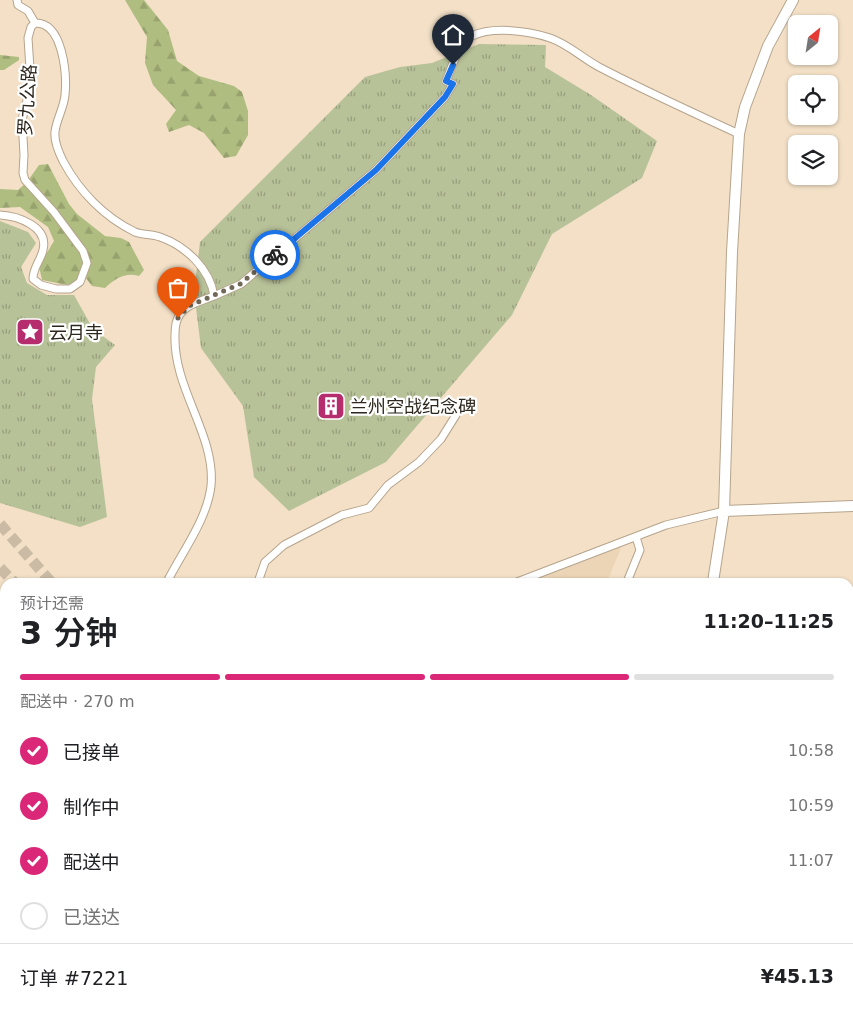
<!DOCTYPE html>
<html lang="zh">
<head>
<meta charset="utf-8">
<style>
	body { margin:0; font-family:"DejaVu Sans","Noto Sans SC",sans-serif; background:#f6f6f6; color:#202124; height:100vh; display:flex; flex-direction:column; font-size:19px; white-space:nowrap }
	* { box-sizing:border-box; margin:0 }
	p { font-size:16px; color:#757577 }
	.icon { flex:none; width:28px; height:28px; fill:none; stroke:currentColor; stroke-width:2; stroke-linecap:round; stroke-linejoin:round }
	.map { position:relative; flex:1; overflow:hidden }
	.details { position:absolute; left:0px; top:578px; width:854px; height:441px; display:flex; flex-direction:column; background:#fff; border-radius:15px 15px 0 0; box-shadow:0 1px 4px #0004 }
	.details>* { flex:none }
	.needle { width:32px; rotate:30deg }
	.fabs { position:absolute; left:788px; top:15px; display:grid; gap:10px }
	.fabs a { display:grid; place-items:center; width:50px; height:50px; border-radius:8px; background:#fff; box-shadow:0 1px 4px #0004; font-size:25px }
	.pin { position:absolute; display:grid; place-items:center; width:42px; height:42px; color:#fff; margin:-51px -21px; border-radius:50% 50% 50% 0; rotate:-45deg; box-shadow:0 0 5px #0007 }
	.pin .icon { rotate:45deg }
	.courier { position:absolute; display:grid; place-items:center; width:50px; height:50px; margin:-25px; border:4px solid #1a73e8; border-radius:50%; background:#fff; color:#222; box-shadow:0 1px 6px #0007 }
	.headline em { font-style:normal; font-weight:600 }
	.headline div { display:flex; flex-direction:column-reverse }
	.headline { display:flex; align-items:center; justify-content:space-between; height:85px; padding:0 20px }
	h1 { font-size:32px; font-weight:600; line-height:38px }
	.bar { display:grid; grid-template-columns:repeat(4,1fr); gap:8px 5px; align-content:center; height:60px; padding:0 20px }
	.bar i { height:6px; border-radius:4px; background:#e0e0e0 }
	.bar .on { background:#db2777 }
	.bar p { grid-column:span 4 }
	.line { display:flex; align-items:center; gap:12px; padding:0 20px; border-top:1px solid #e0e0e0 }
	.line div { flex:1 }
	ol { padding:0 20px; list-style:none }
	li { display:flex; align-items:center; gap:15px; height:55px }
	li p { margin-inline-start:auto }
	li .icon { padding:5px; border-radius:50%; background:#db2777; color:#fff; stroke-width:4 }
	li:last-child { color:#757577 }
	li i { width:28px; height:28px; border:2px solid #e0e0e0; border-radius:50% }
	.map>svg:first-child { display:block }
</style>
</head>
<body>
<div class="map">
<svg width="853" height="1018" viewBox="0 0 853 1018">
	<defs>
		<pattern id="forest-firs" width="22" height="20" patternUnits="userSpaceOnUse" patternTransform="scale(1.25)"><rect width="22" height="20" fill="#afbd80"/><path d="M5 1l3.5 6h-7zM16 11l3.5 6h-7z" fill="#97a26e"/></pattern>
		<pattern id="park-tufts" width="24" height="20" patternUnits="userSpaceOnUse" patternTransform="scale(1.25)"><rect width="24" height="20" fill="#b8c299"/><path d="M3 7l-1-3M5 7V3M7 7l1-3M15 17l-1-3M17 17v-4M19 17l1-3" fill="none" stroke="#969e7c"/></pattern>
		<pattern id="water-ripples" width="26" height="14" patternUnits="userSpaceOnUse" patternTransform="scale(1.25)"><rect width="26" height="14" fill="#6588b8"/><path d="M2 4q2-2 4 0t4 0M15 11q2-2 4 0t4 0" fill="none" stroke="#546f95"/></pattern>
	</defs>
	<rect width="100%" height="100%" fill="#f3e0c7"/>
	<path fill="#ecd5b6" d="M623,543L607,582H512Z"/>
	<path fill="url(#forest-firs)" d="M125,0H144L168,30L177,61L199,76L234,86L242,92L248,111V135L236,156L224,158L204,133L189,125L169,132L166,124L176,110L153,85L145,63L147,37Z
		M0,55L19,57V60L4,70H0Z
		M48,164L69,204L77,214L105,236L121,238L129,242L144,270L139,276C125,272 115,279 105,288L92,286L85,277L67,285L42,280L39,266L54,241L48,227L20,207L0,208V189L18,190L27,182L39,165Z"/>
	<path fill="url(#park-tufts)" d="M479,44L546,45L545,67L591,95L657,141L642,178L552,234L512,315L386,462L289,511L254,477L243,406L201,348L194,292L200,242L365,77L400,67L432,63Z
		M0,221L28,232L36,243L21,267L27,283L47,295H74L93,329L115,345L96,367L92,399L107,517L80,527L0,503Z
		M0,911L5,914V974L0,971Z
		M73,1014H169L177,1018H80Z"/>
	<path fill="url(#water-ripples)" d="M0,686L5,688V914L0,911Z
		M169,1014H623L628,1018H177Z
		M766,1014H790L786,1018H761Z"/>
	<g fill="none" stroke-linecap="round" stroke-linejoin="round">
		<path stroke="#113f7b" stroke-width="1" stroke-dasharray="6 5" stroke-linecap="butt" d="M0,804L5,807
			M358,1014L364,1018"/>
		<path stroke="#cbbba5" stroke-width="11" stroke-dasharray="11 5.5" stroke-linecap="butt" d="M0,524L51,582
			M0,568L14,582"/>
		<defs>
			<path id="street" d="M17,0L18,5L28,11L35,23
				M0,215C17,216 49,226 43,250C41,260 33,267 33,279L41,285L56,289H70L80,282L87,263L83,251L54,212L25,180L23,173L24,155L22,120L31,84L28,38L31,27L35,23C63,22 67,74 65,95C64,108 56,120 55,132C54,141 59,153 63,161C79,191 104,217 135,232C142,235 152,234 160,237C186,246 210,269 214,296C202,301 186,304 179,316C175,322 175,329 175,335C173,389 216,435 211,486C207,520 182,552 167,582
				M214,296L241,284L376,170L445,97L453,84L446,81C452,68 458,42 472,36C493,26 529,31 550,38C568,44 582,58 599,67C645,91 692,112 739,134
				M258,582L265,562L284,545L342,515L369,508L388,485L419,462L441,439L456,415
				M517,582L666,525L724,511
				M627,582L640,550L636,537
				M0,648L5,649
				M0,655L5,657
				M849,838L853,839"/>
			<path id="secondary" d="M724,511L853,506
				M713,582L724,511L732,252L739,134L745,107L768,46L793,0
				M849,718H853
				M849,729L853,728
				M849,942L853,939
				M0,991L3,987
				M488,1018L492,1014
				M731,1018L737,1014"/>
			<path id="primary" d="M700,1014L707,1018
				M713,1014L720,1018"/>
			<path id="highway" d="M0,978L5,981
				M62,1014L69,1018"/>
		</defs>
		<use href="#street" stroke="#b5a48c" stroke-width="9"/>
		<use href="#secondary" stroke="#b5a48c" stroke-width="12"/>
		<use href="#primary" stroke="#b5a48c" stroke-width="13"/>
		<use href="#highway" stroke="#b5a48c" stroke-width="14"/>
		<use href="#street" stroke="#fff" stroke-width="7"/>
		<use href="#secondary" stroke="#fff" stroke-width="10"/>
		<use href="#primary" stroke="#fff" stroke-width="11"/>
		<use href="#highway" stroke="#fff" stroke-width="12"/>
	</g>
	<g fill="none" stroke-linecap="round" stroke-linejoin="round">
		<path stroke="#726858" stroke-width="5" stroke-dasharray="0 9" d="M178,318L189,306L240,284L275,255"/>
		<path stroke="#1a73e8" stroke-width="6" d="M275,255L376,170L445,97L453,84L446,81L453,65"/>
	</g>
	<defs>
		<symbol id="sight-square" viewBox="-11 -11 22 22"><rect x="-9" y="-9" width="18" height="18" rx="4" fill="#b52d6d" stroke="#fff"/><path d="M0-6L1.8-2.2L6-1.7L2.9 1.2L3.7 5.4L0 3.3L-3.7 5.4L-2.9 1.2L-6-1.7L-1.8-2.2Z" fill="#fff"/></symbol>
		<symbol id="building-square" viewBox="-11 -11 22 22"><rect x="-9" y="-9" width="18" height="18" rx="4" fill="#b52d6d" stroke="#fff"/><path d="M-4-6H4V6H1V3H-1V6H-4ZM-2.5-4.3h1.7v1.8h-1.7ZM.8-4.3h1.7v1.8H.8ZM-2.5-1h1.7V.8h-1.7ZM.8-1h1.7V.8H.8Z" fill="#fff"/></symbol>
	</defs>
	<g fill-rule="evenodd">
		<use href="#sight-square" x="14" y="316" width="32" height="32"/>
		<use href="#building-square" x="315" y="390" width="32" height="32"/>
	</g>
	<g text-anchor="middle" dominant-baseline="central" stroke-width="4.5" stroke-linejoin="round" paint-order="stroke">
		<g font-size="18" fill="#2d271d" stroke="#fff">
			<text transform="translate(27 100) rotate(-86)">罗九公路</text>
		</g>
		<g font-size="18" fill="#2d271d" stroke="#fff" text-anchor="start">
			<text x="49" y="332">云月寺</text>
			<text x="350" y="406">兰州空战纪念碑</text>
		</g>
	</g>
</svg>
<div class="fabs">
<a><svg class="needle" viewBox="-14 -14 28 28"><path d="M0-13l5 13h-10z" fill="#e53935"/><path d="M0 13l5-13h-10z" fill="#757577"/></svg></a>
<a><svg class="icon" aria-label="locate" viewBox="0 0 24 24"><circle cx="12" cy="12" r="6"/><path d="M12 2v4M12 18v4M2 12h4M18 12h4"/></svg></a>
<a><svg class="icon" aria-label="layers" viewBox="0 0 24 24"><path d="M12 4l9 5-9 5-9-5zM3 14l9 5 9-5"/></svg></a>
</div>
<div class="pin" style="left:178px;top:318px;background:#ea580c"><svg class="icon" aria-label="bag" viewBox="0 0 24 24"><path d="M5 8h14l-1 12H6zM9 8a3 3 0 0 1 6 0"/></svg></div>
<div class="pin" style="left:453px;top:65px;background:#1f2937"><svg class="icon" aria-label="home" viewBox="0 0 24 24"><path d="M3 11l9-7 9 7M6 9v11h12V9"/></svg></div>
<div class="courier" style="left:275px;top:255px"><svg class="icon" aria-label="bike" viewBox="0 0 24 24"><circle cx="6" cy="16" r="4"/><circle cx="18" cy="16" r="4"/><path d="M6 16l4-8h5l3 8M10 8l3 8H6M13 5h3"/></svg></div>
<section class="details">
<div class="headline"><div><h1>3 分钟</h1><p>预计还需</p></div><em>11:20–11:25</em></div>
<div class="bar"><i class="on"></i><i class="on"></i><i class="on"></i><i></i><p>配送中 · 270 m</p></div>
<ol>
<li><svg class="icon" aria-label="check" viewBox="0 0 24 24"><path d="M5 12l5 5 9-10"/></svg>已接单<p>10:58</p></li>
<li><svg class="icon" aria-label="check" viewBox="0 0 24 24"><path d="M5 12l5 5 9-10"/></svg>制作中<p>10:59</p></li>
<li><svg class="icon" aria-label="check" viewBox="0 0 24 24"><path d="M5 12l5 5 9-10"/></svg>配送中<p>11:07</p></li>
<li><i></i>已送达</li>
</ol>
<div class="line" style="height:65px"><div>订单 #7221</div><b>¥45.13</b></div>
</section>
</div>
</body>
</html>
